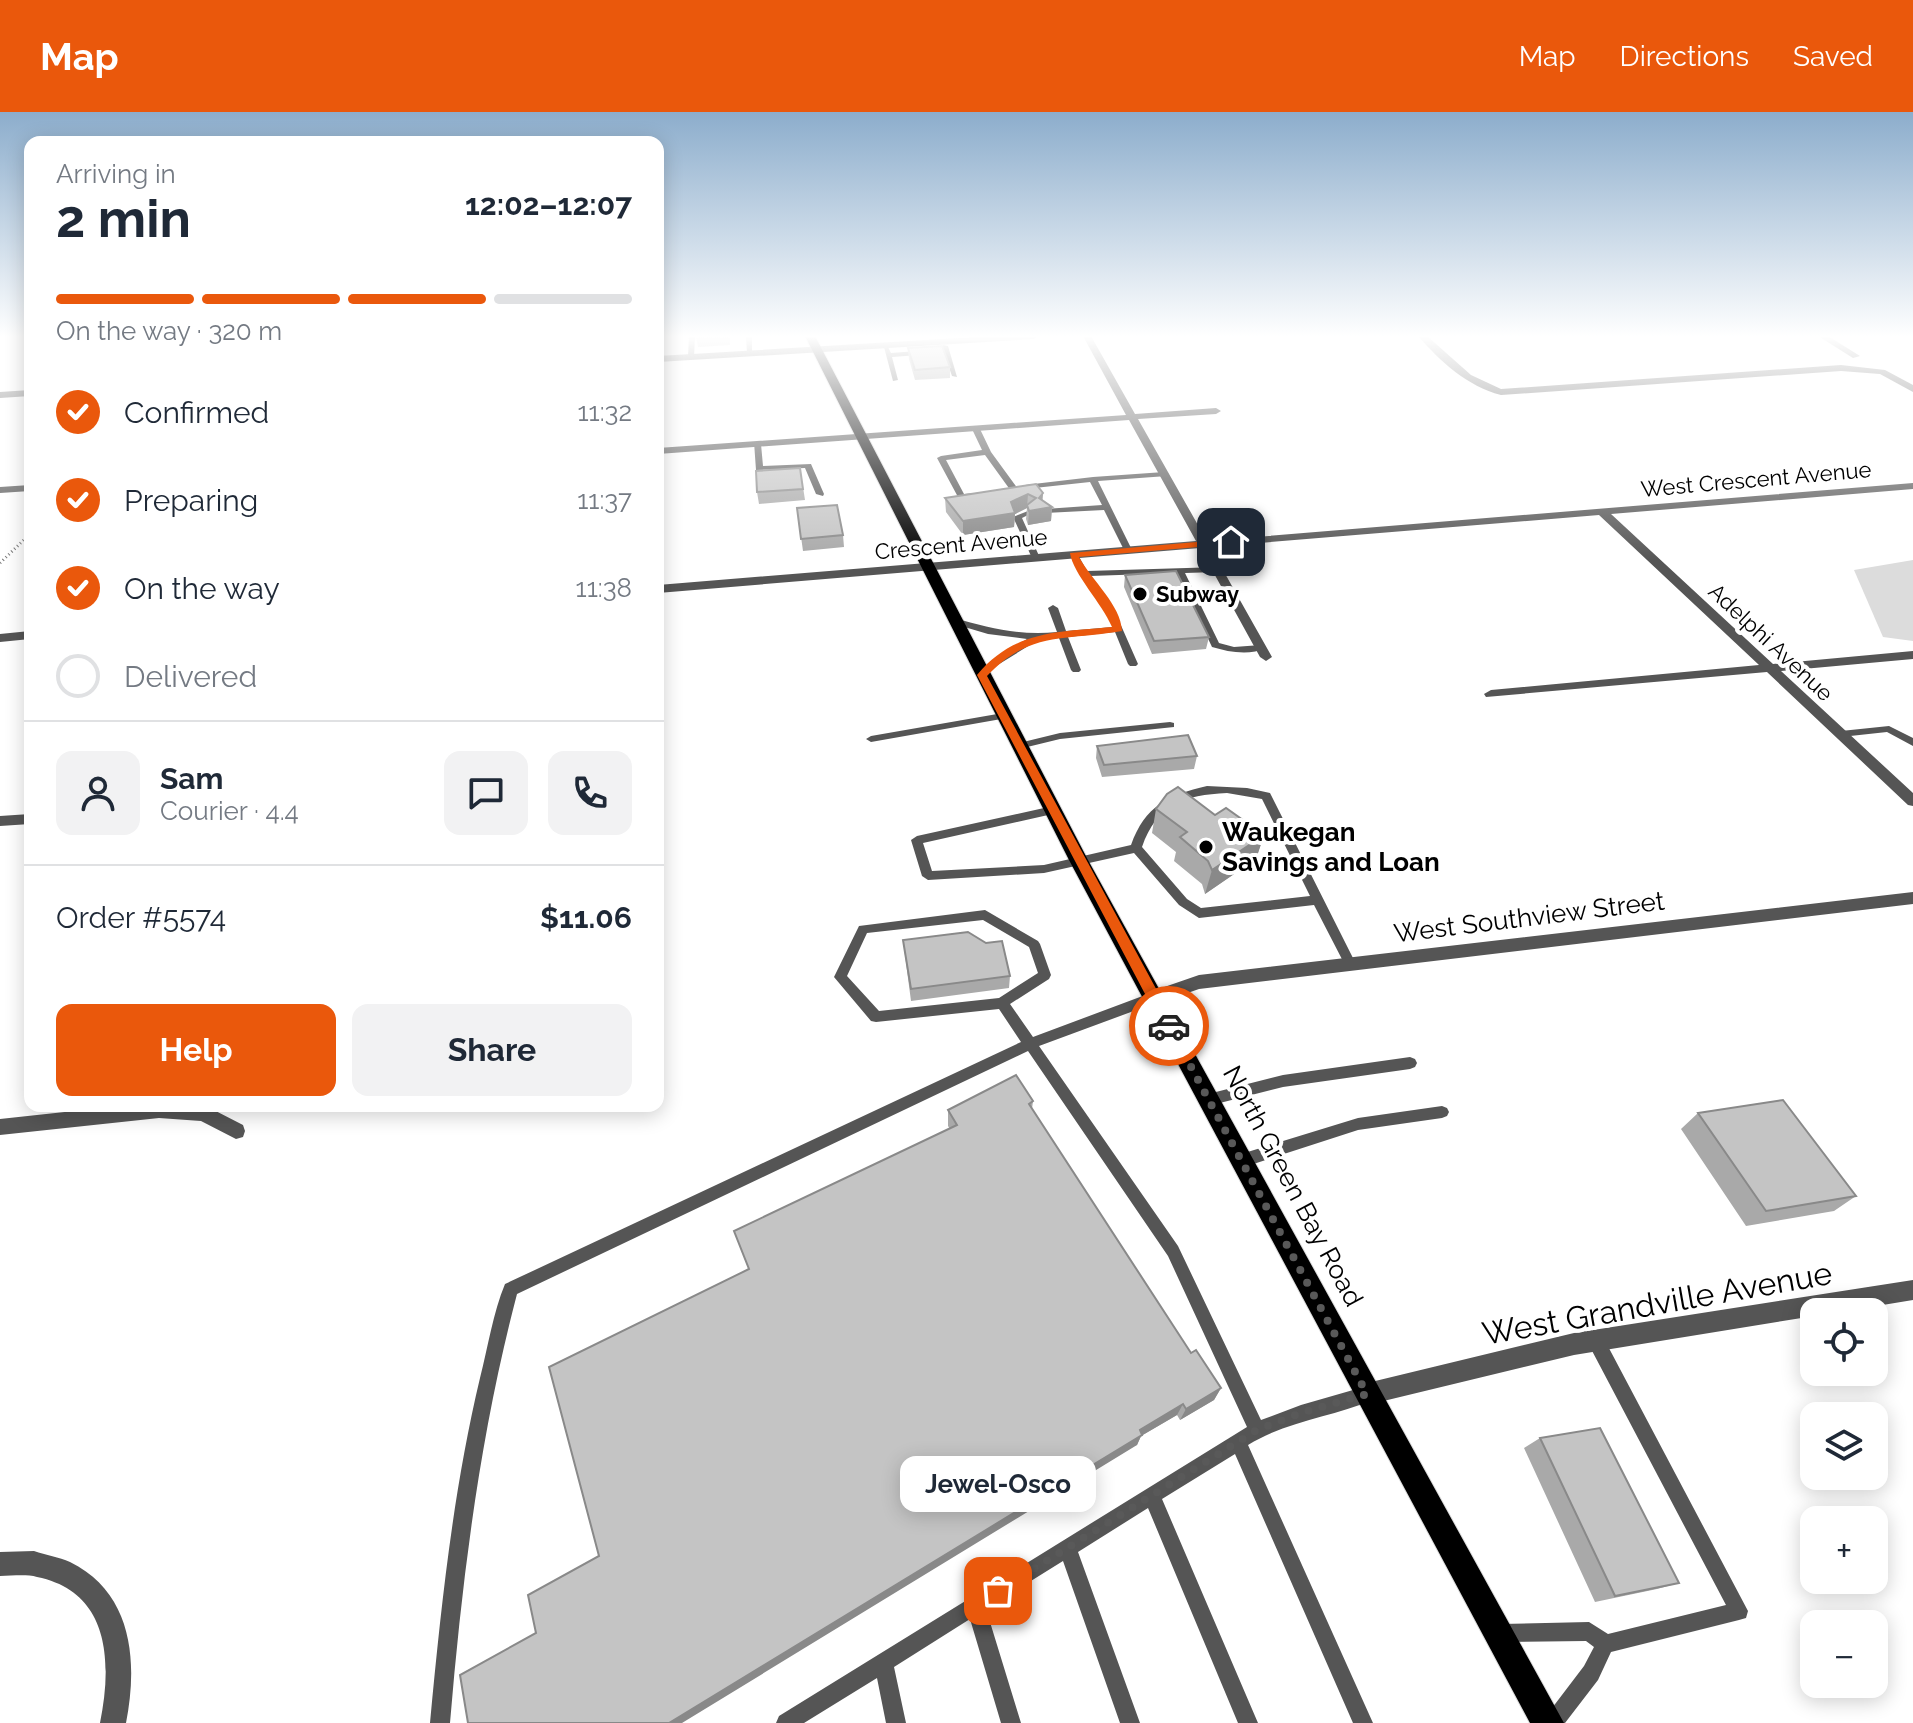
<!DOCTYPE html>
<html lang="en">
<head>
<meta charset="utf-8">
<style>
	body { margin:0; font-family:Raleway,sans-serif; background:#f2f2f3; color:#1f2937; height:100vh; display:flex; flex-direction:column; font-size:30px; white-space:nowrap }
	* { box-sizing:border-box; margin:0 }
	p { font-size:26px; color:#747a83 }
	.icon { flex:none; width:44px; height:44px; fill:none; stroke:currentColor; stroke-width:2; stroke-linecap:round; stroke-linejoin:round }
	.map { position:relative; flex:1; overflow:hidden }
	.side { position:absolute; left:24px; top:24px; width:640px; height:976px; display:flex; flex-direction:column; background:#fff; border-radius:16px; box-shadow:0 4px 20px #0003 }
	.side>* { flex:none }
	.fabs { position:absolute; left:1800px; top:1186px; display:grid; gap:16px }
	.fabs a { display:grid; place-items:center; width:88px; height:88px; border-radius:16px; background:#fff; box-shadow:0 4px 20px #0003; font-size:40px }
	.pin { position:absolute; display:grid; place-items:center; width:68px; height:68px; color:#fff; margin:-34px; border-radius:16px; box-shadow:0 4px 12px #0006 }
	.courier { position:absolute; display:grid; place-items:center; width:80px; height:80px; margin:-40px; border:6px solid #ea580c; border-radius:50%; background:#fff; color:#222; box-shadow:0 2px 10px #0007 }
	.bubble { position:absolute; height:56px; border-radius:16px; background:#fff; box-shadow:0 4px 20px #0003; font-size:26px; font-weight:700; line-height:56px; text-align:center }
	.summary em { font-style:normal; font-weight:700 }
	.summary div { display:flex; flex-direction:column-reverse }
	.summary { display:flex; align-items:center; justify-content:space-between; height:136px; padding:0 32px }
	h1 { font-size:52px; font-weight:700; line-height:60px }
	.bar { display:grid; grid-template-columns:repeat(4,1fr); gap:12px 8px; align-content:center; height:96px; padding:0 32px }
	.bar i { height:10px; border-radius:6px; background:#e0e1e3 }
	.bar .current { background:#ea580c }
	.bar p { grid-column:span 4 }
	.line { display:flex; align-items:center; gap:20px; padding:0 32px; border-top:2px solid #e0e1e3 }
	.line div { flex:1 }
	.round { display:grid; place-items:center; flex:none; width:84px; height:84px; border-radius:16px; background:#f2f2f3 }
	ol { padding:0 32px; list-style:none }
	li { display:flex; align-items:center; gap:24px; height:88px }
	li p { margin-inline-start:auto }
	li .icon { padding:8px; border-radius:50%; background:#ea580c; color:#fff; stroke-width:4 }
	li:last-child { color:#747a83 }
	li i { width:44px; height:44px; border:4px solid #e0e1e3; border-radius:50% }
	.action { display:flex; gap:16px; margin-top:auto; padding:16px 32px }
	.action a { flex:1; height:92px; border-radius:16px; background:#ea580c; color:#fff; font-size:32px; font-weight:700; line-height:92px; text-align:center }
	.action a+a { background:#f2f2f3; color:#1f2937 }
	header { display:flex; align-items:center; gap:48px; box-sizing:border-box; height:112px; padding:0 40px; background:#ea580c; color:#fff }
	header strong { font-size:38px }
	nav { display:flex; gap:44px; margin-inline-start:auto; font-size:28px }
	.map>svg:first-child { display:block }
</style>
</head>
<body>
<header>
<strong>Map</strong>
<nav><a>Map</a><a>Directions</a><a>Saved</a></nav>
</header>
<div class="map">
<svg width="1913" height="1611" viewBox="0 0 1913 1611">
	<rect width="100%" height="100%" fill="#fff"/>
	<path fill="#dcdcdc" d="M1913,448V529L1883,525L1854,458Z"/>
	<g fill="none" stroke-linecap="round" stroke-linejoin="round">
		<defs>
			<path id="primary" d="M805,224H815L1088,748L1564,1611H1530L1069,748Z"/>
		</defs>
		<use href="#primary" stroke="#dbdbdb" stroke-width="2"/>
		<path stroke="#777" stroke-width="3" stroke-dasharray="1 3" stroke-linecap="butt" d="M0,451L30,422"/>
		<path fill="#555" fill-rule="evenodd" d="M689,224H695L694,245L691,247L688,245Z
			M746,224H752V243L747,242Z
			M943,233L948,234L957,265L952,264L944,241L892,245L898,268L893,269L884,235H888L891,241L943,237Z
			M973,315L980,317L991,340L1018,377L1017,379H1011L985,343L946,348L964,382L975,381L979,383L962,387L958,385L937,346L941,344L982,338L972,317Z
			M754,330L761,332L763,354L811,352L824,382L823,384L816,382L805,356L756,358Z
			M1164,360H1167V364L1098,369L1132,438L1128,441L1124,438L1104,398L1045,401L1041,399L1045,397L1102,393L1090,370L1025,377L1021,375L1025,373L1093,365Z
			M1028,399L1032,401L1022,406L1040,446L1036,449L1032,446L1013,405Z
			M1074,440L1078,443L1087,459L1220,455L1221,457L1217,460L1185,461L1219,531L1234,535L1261,533L1266,536C1249,544 1229,540 1212,535L1177,461L1090,464L1112,493L1138,552L1136,554H1130L1128,552L1115,520L1068,525L1081,558L1079,560H1073L1071,558L1059,526L1038,528L996,554L985,565H979V561L990,550L1027,527L988,522L951,511V507L954,506C989,516 1021,524 1057,520L1048,496L1053,493L1058,496L1066,519L1113,515C1102,488 1083,468 1070,443Z
			M1003,601L1007,602V606L871,630L866,627L871,624Z
			M1170,610L1174,611V615L1060,627L1019,637L1014,634L1015,632L1060,621Z
			M1889,614L1913,626V634L1887,620L1841,625L1836,622L1841,619Z
			M1207,674L1247,676L1270,681L1356,852L1354,855H1346L1314,793L1199,806L1179,793L1134,741L1044,761L928,768L922,764L911,728L917,724L1053,694L1058,698L1057,701L923,731L932,759L1044,753L1131,733C1145,694 1168,683 1207,674ZM1227,681L1262,687L1310,784L1201,796L1187,787L1142,735C1157,692 1184,683 1227,681Z
			M985,798L1038,829L1040,832L1051,863L1049,867L1010,892L1033,925L1148,882L1153,881L1158,882L1159,886L1158,890L1039,934L1178,1134L1261,1308L1301,1293L1367,1274L1373,1276L1375,1282L1373,1288C1332,1305 1287,1309 1248,1333L1373,1611H1353L1235,1342L1162,1387L1258,1611H1238L1148,1396L1078,1440L1140,1611H1120L1063,1449L986,1497L1021,1611H1001L970,1507L894,1555L906,1611H886L877,1566L804,1611H776L779,1604L1247,1315L1168,1144L1028,939L517,1182C480,1323 462,1466 450,1611H430C441,1495 453,1379 480,1266C488,1235 493,1201 505,1172L1021,930L999,897L876,910L871,909L834,865L859,814ZM983,808L1029,835L1038,861L999,886L879,899L847,864L867,821Z
			M1410,945L1415,947L1417,951L1415,955L1410,957L1283,975L1208,994L1203,992L1201,988L1203,984L1208,982L1283,963Z
			M1442,994L1447,996L1449,1000L1447,1004L1442,1006L1358,1018L1241,1056L1236,1054L1234,1049L1236,1044L1241,1042L1358,1006Z
			M1596,1221L1602,1223L1748,1499L1746,1506L1739,1508L1611,1540L1598,1568L1565,1611H1543L1546,1604L1584,1554L1594,1535L1586,1529L1501,1530L1494,1528L1492,1521L1494,1514L1501,1512L1589,1510L1608,1522L1726,1493L1590,1235L1588,1229L1590,1223Z"/>
		<path fill="#555" fill-rule="evenodd" d="M993,224H1038L1034,227L658,250V244Z
			M1083,224H1091L1135,302L1216,296L1221,299L1216,302L1138,307L1207,429L1913,371V377L1611,402L1773,552L1913,539V547L1781,559L1913,681V694L1908,693L1767,560L1486,585L1484,582L1491,578L1759,553L1599,403L1210,435L1272,545L1266,549L1260,545L1200,436L658,481V473L1196,429L1129,308L658,342V336L1126,303Z
			M1418,224H1427L1471,263L1501,277L1841,253L1885,258L1913,273V280L1880,262L1841,259L1501,283C1467,274 1441,250 1418,224Z
			M1818,224H1828L1860,244L1853,246Z
			M30,278V284L0,286V280Z
			M30,373V379L0,381V375Z
			M30,519V527L0,530V522Z
			M30,702V712L0,714V704Z
			M1913,780V792L1199,877L1153,893L1147,891L1144,886L1147,881L1199,863Z
			M120,994H206L243,1013L245,1019L243,1025L236,1027L201,1009L159,1006L0,1023V1007Z
			M1913,1168V1188L1840,1200H1814V1204L1574,1243L1367,1293L1359,1290L1356,1282L1359,1274L1367,1271L1574,1221Z
			M34,1439C46,1443 59,1445 70,1450C133,1481 138,1550 126,1611H100C112,1552 111,1480 37,1465C26,1462 12,1464 0,1464V1440Z"/>
		<use href="#primary" fill="#000" fill-rule="evenodd"/>
	</g>
	<path fill="#a9a9a9" d="M696,224H730V233L698,235Z
		M908,236L950,255V266L915,268L909,247Z
		M800,356L805,388L759,392L757,380Z
		M1043,381L1042,388L1052,395L1051,409L1028,413L1026,407L1027,396L1015,402L1014,415L963,423L946,400L945,386Z
		M797,396L843,423L844,435L803,439Z
		M1125,463L1209,525L1206,537L1152,542L1124,475Z
		M1097,634L1197,644L1194,657L1102,665L1096,646Z
		M1156,697L1215,703L1264,723L1256,747L1205,782L1202,772L1174,749L1176,740L1152,721Z
		M903,828L1010,864L1009,876L911,889Z
		M1033,989L1032,997L1191,1241L1221,1276L1214,1288L1180,1308L1177,1303L1141,1324L1137,1333L536,1521L950,1017L948,1014V998Z
		M1698,1001L1856,1084L1834,1099L1746,1114L1681,1017Z
		M1540,1326L1679,1471L1657,1477L1595,1490L1524,1336Z"/>
	<path fill="#898989" d="M1043,381L1042,395H1052L1051,409L1028,413L1029,399Z
		M1028,382L1027,396L1015,402L1014,415L963,423V409Z
		M1264,723L1256,747L1205,782L1212,758Z
		M1221,1276L1214,1288L1180,1308L1186,1297Z
		M1183,1292L1177,1303L1141,1324L1137,1333L682,1611H669Z"/>
	<path fill="#c4c4c4" stroke="#898989" stroke-width="2" d="M942,234L950,255L915,258L908,236Z
		M800,356L803,377L757,380L756,359Z
		M1036,372L1043,381L1039,386L1052,395L1029,399L1027,393L1036,386L1028,382L1011,390L1015,401L963,409L945,386Z
		M837,393L843,423L801,427L797,396Z
		M1176,459L1209,525L1154,529L1125,463Z
		M1188,623L1197,644L1104,653L1097,634Z
		M1178,675L1215,703L1226,696L1264,723L1212,758L1208,749L1180,725L1187,720L1156,697L1167,682Z
		M968,820L986,831L1002,829L1010,864L911,877L903,828Z
		M1016,963L1033,989L1029,992L1191,1241L1196,1238L1221,1276L1186,1297L1183,1292L1140,1318L1142,1323L669,1611H468L460,1563L536,1521L528,1483L599,1444L549,1255L749,1157L734,1119L957,1013L948,998Z
		M1783,988L1856,1084L1766,1099L1698,1001Z
		M1600,1316L1679,1471L1615,1484L1540,1326Z"/>
	<linearGradient id="sky" x2="0" y2="1"><stop stop-color="#8cadcc"/><stop offset="0.5" stop-color="#fff"/><stop offset="1" stop-color="#fff" stop-opacity="0"/></linearGradient>
	<rect width="1913" height="449" fill="url(#sky)"/>
	<path fill="#ea580c" d="M1231,427L1234,432L1079,445C1092,469 1121,493 1122,519C1067,529 1030,518 987,564L1174,910L1176,914L1169,920L1164,918L977,563C1014,518 1059,520 1112,515C1102,491 1073,462 1070,441Z"/>
	<g fill="none" stroke-linecap="round" stroke-linejoin="round">
		<path stroke="#595959" stroke-width="8" stroke-dasharray="0 14.4" d="M998,1479L1257,1318L1301,1301L1367,1282L1169,914"/>
	</g>
	<g fill="#000" stroke="#fff" stroke-width="3">
		<circle cx="1140" cy="482" r="8"/>
		<circle cx="1206" cy="735" r="8"/>
	</g>
	<g text-anchor="middle" dominant-baseline="central" stroke-width="8" stroke-linejoin="round" paint-order="stroke">
		<g font-size="22" fill="#000" stroke="#fff">
			<text transform="translate(1756 367) rotate(-5)">West Crescent Avenue</text>
			<text transform="translate(961 432) rotate(-5)">Crescent Avenue</text>
			<text transform="translate(1771 530) rotate(43)">Adelphi Avenue</text>
		</g>
		<g font-size="22" font-weight="bold" fill="#000" stroke="#fff" text-anchor="start">
			<text x="1156" y="482">Subway</text>
		</g>
		<g font-size="26" font-weight="bold" fill="#000" stroke="#fff" text-anchor="start">
			<text x="1222" y="720">Waukegan<tspan x="1222" dy="30">Savings and Loan</tspan></text>
		</g>
		<g font-size="26" fill="#000" stroke="#fff">
			<text transform="translate(1529 805) rotate(-7)">West Southview Street</text>
			<text transform="translate(1293 1074) rotate(62)">North Green Bay Road</text>
		</g>
		<g font-size="32" fill="#000" stroke="#fff">
			<text transform="translate(1657 1191) rotate(-10)">West Grandville Avenue</text>
		</g>
	</g>
</svg>
<div class="fabs">
<a><svg class="icon" aria-label="locate" viewBox="0 0 24 24"><circle cx="12" cy="12" r="6"/><path d="M12 2v4M12 18v4M2 12h4M18 12h4"/></svg></a>
<a><svg class="icon" aria-label="layers" viewBox="0 0 24 24"><path d="M12 4l9 5-9 5-9-5zM3 14l9 5 9-5"/></svg></a>
<a>+</a>
<a>−</a>
</div>
<div class="pin" style="left:998px;top:1479px;background:#ea580c"><svg class="icon" aria-label="bag" viewBox="0 0 24 24"><path d="M5 8h14l-1 12H6zM9 8a3 3 0 0 1 6 0"/></svg></div>
<div class="pin" style="left:1231px;top:430px;background:#1f2937"><svg class="icon" aria-label="home" viewBox="0 0 24 24"><path d="M3 11l9-7 9 7M6 9v11h12V9"/></svg></div>
<div class="courier" style="left:1169px;top:914px"><svg class="icon" aria-label="car" viewBox="0 0 24 24"><path d="M5 17H2v-5l4-1 3-4h7l3 4 3 1v5h-3M9 17h6M6 11h13"/><circle cx="7" cy="17" r="2"/><circle cx="17" cy="17" r="2"/></svg></div>
<div class="bubble" style="left:900px;top:1344px;width:196px">Jewel-Osco</div>
<section class="side">
<div class="summary"><div><h1>2 min</h1><p>Arriving in</p></div><em>12:02–12:07</em></div>
<div class="bar"><i class="current"></i><i class="current"></i><i class="current"></i><i></i><p>On the way · 320 m</p></div>
<ol>
<li><svg class="icon" aria-label="check" viewBox="0 0 24 24"><path d="M5 12l5 5 9-10"/></svg>Confirmed<p>11:32</p></li>
<li><svg class="icon" aria-label="check" viewBox="0 0 24 24"><path d="M5 12l5 5 9-10"/></svg>Preparing<p>11:37</p></li>
<li><svg class="icon" aria-label="check" viewBox="0 0 24 24"><path d="M5 12l5 5 9-10"/></svg>On the way<p>11:38</p></li>
<li><i></i>Delivered</li>
</ol>
<div class="line" style="height:144px"><a class="round"><svg class="icon" aria-label="person" viewBox="0 0 24 24"><circle cx="12" cy="8" r="4"/><path d="M4 21q1-7 8-7t8 7"/></svg></a><div><b>Sam</b><p>Courier · 4.4</p></div><a class="round"><svg class="icon" aria-label="chat" viewBox="0 0 24 24"><path d="M4 5h16v11H9l-5 4z"/></svg></a><a class="round"><svg class="icon" aria-label="phone" viewBox="0 0 24 24"><path d="M5 4h4l2 5-3 2q2 4 5 5l2-3 5 2v4C11 20 4 13 5 4z"/></svg></a></div>
<div class="line" style="height:104px"><div>Order #5574</div><b>$11.06</b></div>
<div class="action"><a>Help</a><a>Share</a></div>
</section>
</div>
</body>
</html>
